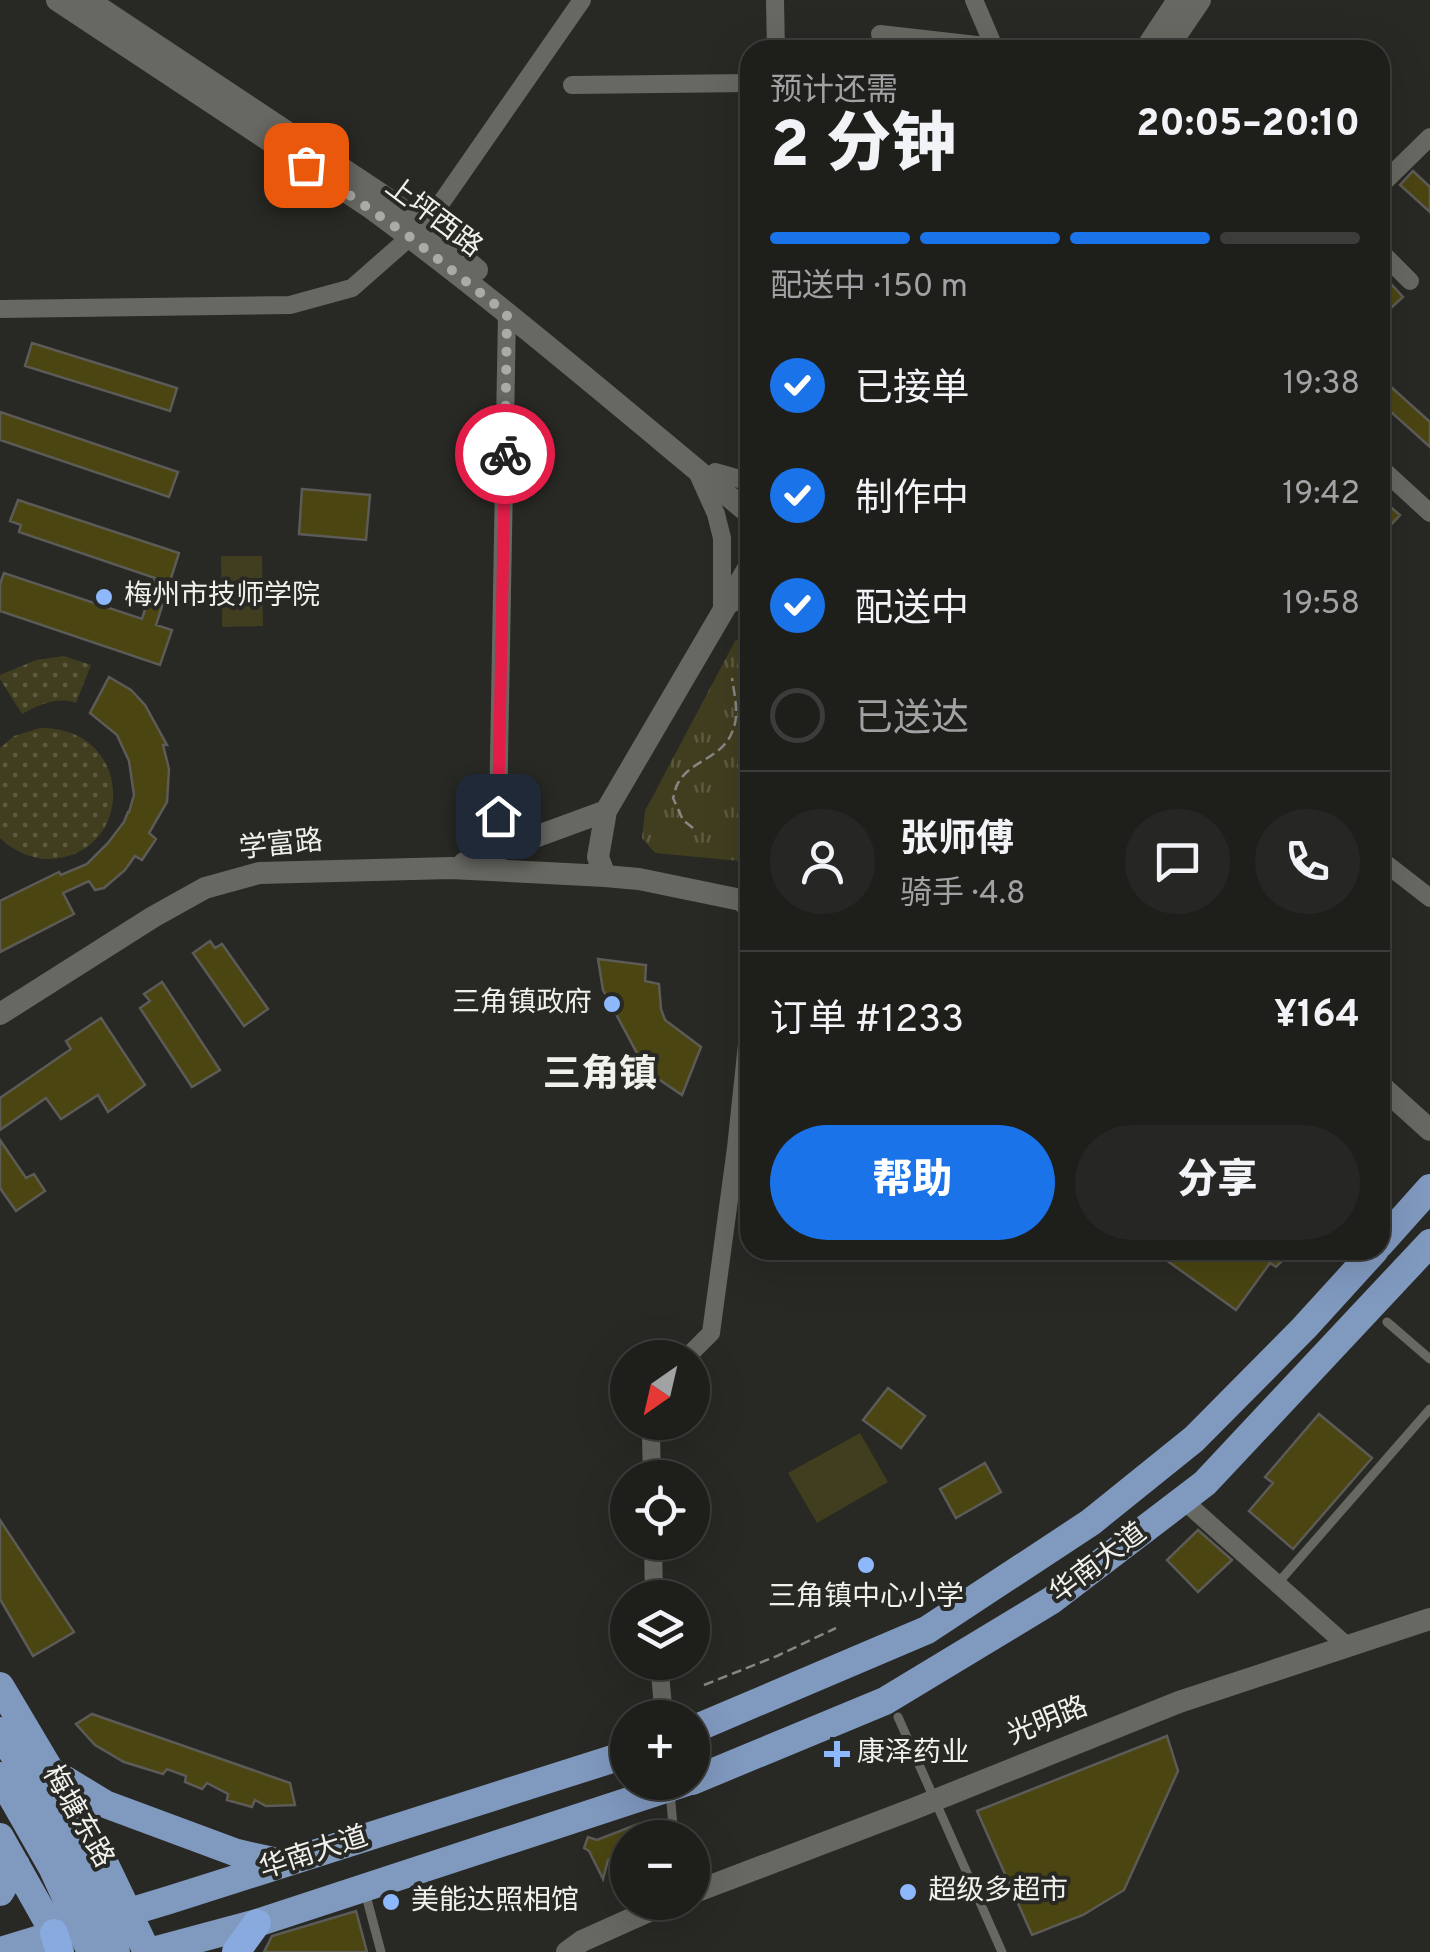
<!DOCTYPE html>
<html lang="zh">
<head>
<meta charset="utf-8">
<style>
	body { margin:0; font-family:Overpass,"Noto Sans SC",sans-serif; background:#262724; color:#f1f3f6; height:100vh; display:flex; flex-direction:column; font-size:38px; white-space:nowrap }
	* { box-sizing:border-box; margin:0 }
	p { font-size:32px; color:#a1a2a3 }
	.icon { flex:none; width:55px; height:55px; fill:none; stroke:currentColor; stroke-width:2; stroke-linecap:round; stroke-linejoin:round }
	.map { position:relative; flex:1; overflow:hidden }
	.side { position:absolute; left:740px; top:40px; width:650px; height:1220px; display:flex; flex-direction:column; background:#1e1e1b; border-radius:30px; box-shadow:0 10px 40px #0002,0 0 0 2px #3c3c3a }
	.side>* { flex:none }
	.needle { width:65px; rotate:214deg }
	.fabs { position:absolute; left:610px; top:1340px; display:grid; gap:20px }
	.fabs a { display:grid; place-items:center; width:100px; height:100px; border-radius:50%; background:#1e1e1b; box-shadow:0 10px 40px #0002,0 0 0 2px #3c3c3a; font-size:50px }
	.pin { position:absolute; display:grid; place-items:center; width:85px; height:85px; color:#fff; margin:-42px; border-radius:20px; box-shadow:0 5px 15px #0006 }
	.courier { position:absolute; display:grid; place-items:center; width:100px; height:100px; margin:-50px; border:8px solid #e11d48; border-radius:50%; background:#fff; color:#222; box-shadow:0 2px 12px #0007 }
	.summary em { font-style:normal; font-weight:800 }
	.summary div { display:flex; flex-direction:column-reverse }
	.summary { display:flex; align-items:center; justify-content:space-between; height:170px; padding:0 30px }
	h1 { font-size:65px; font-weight:800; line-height:75px }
	.bar { display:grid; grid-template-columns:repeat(4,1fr); gap:15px 10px; align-content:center; height:120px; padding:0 30px }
	.bar i { height:12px; border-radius:8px; background:#3c3c3a }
	.bar .current { background:#1a73e8 }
	.bar p { grid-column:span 4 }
	.line { display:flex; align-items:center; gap:25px; padding:0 30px; border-top:2px solid #3c3c3a }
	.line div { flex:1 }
	.round { display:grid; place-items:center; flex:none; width:105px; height:105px; border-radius:52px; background:#262724 }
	ol { padding:0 30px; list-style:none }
	li { display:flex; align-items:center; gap:30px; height:110px }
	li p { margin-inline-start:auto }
	li .icon { padding:10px; border-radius:50%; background:#1a73e8; color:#fff; stroke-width:4 }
	li:last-child { color:#a1a2a3 }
	li i { width:55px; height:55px; border:5px solid #3c3c3a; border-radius:50% }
	.button { display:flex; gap:20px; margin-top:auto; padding:20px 30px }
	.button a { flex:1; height:115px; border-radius:60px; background:#1a73e8; color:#fff; font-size:40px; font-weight:800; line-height:115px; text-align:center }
	.button a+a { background:#262724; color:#f1f3f6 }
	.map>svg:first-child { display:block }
</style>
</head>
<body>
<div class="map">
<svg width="1430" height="1952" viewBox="0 0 1430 1952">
	<defs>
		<pattern id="grass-dots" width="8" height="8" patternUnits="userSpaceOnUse" patternTransform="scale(2.5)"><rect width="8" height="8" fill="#413e20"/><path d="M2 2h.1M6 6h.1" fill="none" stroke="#5d5a41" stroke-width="1.8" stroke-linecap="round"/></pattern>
		<pattern id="park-tufts" width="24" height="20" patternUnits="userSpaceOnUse" patternTransform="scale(2.5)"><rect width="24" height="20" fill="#413e20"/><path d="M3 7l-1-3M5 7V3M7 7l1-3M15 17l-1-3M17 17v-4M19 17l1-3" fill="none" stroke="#5d5a41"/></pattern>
	</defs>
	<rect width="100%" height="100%" fill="#282824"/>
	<path fill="url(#grass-dots)" d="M64,656L91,665L76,703C56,696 39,705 22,714L0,679V675L36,660Z
		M40,728C136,727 136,856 49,859C30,859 14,851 0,838V748L14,736Z"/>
	<path fill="url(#park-tufts)" d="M750,632V862L655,853L642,838L645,811L735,641Z"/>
	<path fill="#413e20" d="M221,556H262L263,626L222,627Z
		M860,1433L888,1482L817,1523L788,1473Z"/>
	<path fill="#4a4511" stroke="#5c5b57" stroke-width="2.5" d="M1413,171L1430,187V212L1400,185Z
		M1380,272L1403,297L1380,318Z
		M32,343L177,388L170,411L25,366Z
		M1380,377L1430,422V447L1380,402Z
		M0,412L178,472L169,497L0,440Z
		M302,489L370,495L366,540L299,534Z
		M1380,498L1400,515L1387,529L1380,523Z
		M18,500L179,553L156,625L172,630L160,665L0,611V584L4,573L142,619L155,578L19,532L21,525L10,521Z
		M109,677L131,690L145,705L167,745H163L169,769L167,802L149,833L156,839L142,860L135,856L125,870L104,888L95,890L89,881L63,893L74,914L0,952V901L59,872L61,875L87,864L108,843L124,822L128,812H129L134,795L129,761L117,735L90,713Z
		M210,941L215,948L222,944L268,1009L244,1026L193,953Z
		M598,959L646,965L645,981L659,984L661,1009L665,1020L701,1047L682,1095L657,1078L638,1055L603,990Z
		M162,982L220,1070L192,1087L140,1008L150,1001L144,994Z
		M101,1018L145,1085L108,1112L98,1095L61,1119L46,1098L0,1130V1098L71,1049L66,1041Z
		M0,1140L26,1178L34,1174L45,1191L16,1211L0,1188Z
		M1152,1250H1293L1276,1267L1270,1263L1236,1310Z
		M888,1388L925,1416L901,1448L863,1420Z
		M1319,1414L1372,1458L1293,1549L1249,1511L1273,1483L1265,1477Z
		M985,1463L1001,1492L956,1518L940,1489Z
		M0,1520L74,1632L33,1656L0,1599Z
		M1198,1530L1232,1560L1198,1592L1167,1560Z
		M92,1714L290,1783L295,1805L266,1806L255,1800L252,1807L227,1800L228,1794L207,1783L202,1789L185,1782L186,1776L167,1769L163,1774L124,1762L95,1745L76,1724Z
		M1167,1736L1178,1771L1124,1890L1083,1915L1032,1935L977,1811Z
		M638,1824H647L656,1838H628V1854L608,1860L603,1879L589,1851L584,1848L588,1837L597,1840Z
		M356,1911L367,1952H264L272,1936Z"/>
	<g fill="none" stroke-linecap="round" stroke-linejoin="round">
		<path stroke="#868682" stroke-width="2.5" stroke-dasharray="10 5" stroke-linecap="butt" d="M693,828L683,820L673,798C675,793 675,788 678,783C692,758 724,760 734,727C739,712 734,693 732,678
			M704,1685L777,1656L836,1628"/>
		<path stroke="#686863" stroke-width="9" d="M1387,1322L1430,1359
			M1278,1583L1430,1409
			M898,1717L1002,1952
			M670,1791L674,1838
			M365,1892L381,1952"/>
		<path stroke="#686863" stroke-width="18" d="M775,0L776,50
			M974,0L994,47
			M880,34L994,47
			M572,85L750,83
			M1380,186L1430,137
			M1380,251L1410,281
			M0,309L290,305L352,288L410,237L425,226L582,0
			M1380,467L1430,513
			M715,472L750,482
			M698,474L716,514L722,538V612
			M726,606L750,596
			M498,815L507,314
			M1380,859L1430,898
			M686,1358L711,1333L736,1148L750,1016
			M652,1478L651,1437L656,1422
			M1183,1500L1347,1646
			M653,1542L654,1598
			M659,1662L664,1718"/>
		<path stroke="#686863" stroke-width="22" d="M57,0L368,206C500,303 624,410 750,514
			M88,0L379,193L425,226L477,270
			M1145,50L1178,0
			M1166,50L1200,0
			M464,863L606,811
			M605,876L598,857L606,811L750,565
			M0,1014L153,917L205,888L259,873L451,868L605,876L639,879L741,900L750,908
			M1380,1085L1430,1130
			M692,1893L913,1809L1179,1702L1430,1619
			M567,1952L582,1941L669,1902"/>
		<path stroke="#8099bf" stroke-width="28" d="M1380,1244L1430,1188
			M0,1686L101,1856L147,1952
			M692,1730L927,1630L1091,1522L1194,1439L1304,1328L1375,1250
			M0,1731C42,1803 84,1875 116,1952
			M54,1773L105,1804L237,1853L282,1863
			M0,1776L52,1867L91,1952
			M692,1781L885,1701L1052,1600L1205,1483L1430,1243
			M0,1837L54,1933
			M0,1892L16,1865
			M0,1951L169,1900L628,1754
			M149,1952L257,1923L687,1782"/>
		<path stroke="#88aade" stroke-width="28" d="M54,1933L60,1952
			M236,1952L257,1923"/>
	</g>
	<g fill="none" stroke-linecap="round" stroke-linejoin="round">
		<path stroke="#aaaaa7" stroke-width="10" stroke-dasharray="0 18" d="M306,165L410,237L507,314L505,454"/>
		<path stroke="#e11d48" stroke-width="12" d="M498,816L505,454"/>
	</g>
	<g fill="#8db9fc" stroke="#282824" stroke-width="4">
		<circle cx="104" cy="597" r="10"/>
		<circle cx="612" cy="1004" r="10"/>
		<circle cx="866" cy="1565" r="10"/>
		<path d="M832 1739h10v10h10v10h-10v10h-10v-10h-10v-10h10z"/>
		<circle cx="908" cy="1892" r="10"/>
		<circle cx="391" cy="1902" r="10"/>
	</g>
	<g text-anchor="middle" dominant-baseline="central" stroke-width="8" stroke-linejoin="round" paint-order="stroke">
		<g font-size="28" fill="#f0f0ed" stroke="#282824">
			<text transform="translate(433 218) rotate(37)">上坪西路</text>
			<text transform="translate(281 846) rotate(-6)">学富路</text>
			<text transform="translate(1099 1564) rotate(-37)">华南大道</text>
			<text transform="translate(1048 1722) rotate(-22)">光明路</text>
			<text transform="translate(77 1817) rotate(60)">梅塘东路</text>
			<text transform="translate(314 1854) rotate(-18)">华南大道</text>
		</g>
		<g font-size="28" fill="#f0f0ed" stroke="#282824" text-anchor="start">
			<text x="124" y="597">梅州市技师学院</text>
			<text x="592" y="1004" text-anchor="end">三角镇政府</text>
			<text x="866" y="1598" text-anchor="middle">三角镇中心小学</text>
			<text x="857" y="1754">康泽药业</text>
			<text x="928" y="1892">超级多超市</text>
			<text x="411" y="1902">美能达照相馆</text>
		</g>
		<g font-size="38" font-weight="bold" fill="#f0f0ed" stroke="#282824">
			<text x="600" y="1076">三角镇</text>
		</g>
	</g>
</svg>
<div class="fabs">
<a><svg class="needle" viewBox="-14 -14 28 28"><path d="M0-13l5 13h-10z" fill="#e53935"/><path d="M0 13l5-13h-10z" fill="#a1a2a3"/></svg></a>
<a><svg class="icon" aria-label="locate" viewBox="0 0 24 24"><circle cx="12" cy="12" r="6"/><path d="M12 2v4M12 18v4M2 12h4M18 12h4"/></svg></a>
<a><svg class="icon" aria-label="layers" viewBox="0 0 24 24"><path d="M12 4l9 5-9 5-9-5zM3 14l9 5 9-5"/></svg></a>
<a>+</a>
<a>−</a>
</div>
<div class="pin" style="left:306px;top:165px;background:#ea580c"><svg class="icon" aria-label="bag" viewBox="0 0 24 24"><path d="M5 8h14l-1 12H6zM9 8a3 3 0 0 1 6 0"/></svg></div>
<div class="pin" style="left:498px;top:816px;background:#1f2937"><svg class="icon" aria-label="home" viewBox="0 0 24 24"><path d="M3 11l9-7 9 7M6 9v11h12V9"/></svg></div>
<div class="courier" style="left:505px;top:454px"><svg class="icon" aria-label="bike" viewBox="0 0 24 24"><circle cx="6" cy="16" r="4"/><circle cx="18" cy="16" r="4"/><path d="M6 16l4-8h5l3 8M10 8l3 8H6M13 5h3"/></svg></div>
<section class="side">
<div class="summary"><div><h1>2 分钟</h1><p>预计还需</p></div><em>20:05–20:10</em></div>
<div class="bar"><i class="current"></i><i class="current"></i><i class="current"></i><i></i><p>配送中 · 150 m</p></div>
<ol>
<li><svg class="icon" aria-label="check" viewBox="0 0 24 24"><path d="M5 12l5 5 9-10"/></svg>已接单<p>19:38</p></li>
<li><svg class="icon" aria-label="check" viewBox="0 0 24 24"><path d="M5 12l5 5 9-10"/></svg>制作中<p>19:42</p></li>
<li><svg class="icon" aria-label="check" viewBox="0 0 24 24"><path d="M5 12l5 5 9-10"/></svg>配送中<p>19:58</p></li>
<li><i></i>已送达</li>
</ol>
<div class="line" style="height:180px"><a class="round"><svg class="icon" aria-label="person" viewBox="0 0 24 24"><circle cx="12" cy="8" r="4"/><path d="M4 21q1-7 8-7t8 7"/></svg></a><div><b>张师傅</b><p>骑手 · 4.8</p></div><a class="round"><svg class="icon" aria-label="chat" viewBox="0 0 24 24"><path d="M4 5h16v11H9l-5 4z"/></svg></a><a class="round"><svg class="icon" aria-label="phone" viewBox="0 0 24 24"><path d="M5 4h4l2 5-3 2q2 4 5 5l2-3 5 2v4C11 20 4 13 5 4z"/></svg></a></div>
<div class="line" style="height:130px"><div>订单 #1233</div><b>¥164</b></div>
<div class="button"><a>帮助</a><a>分享</a></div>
</section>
</div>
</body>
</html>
